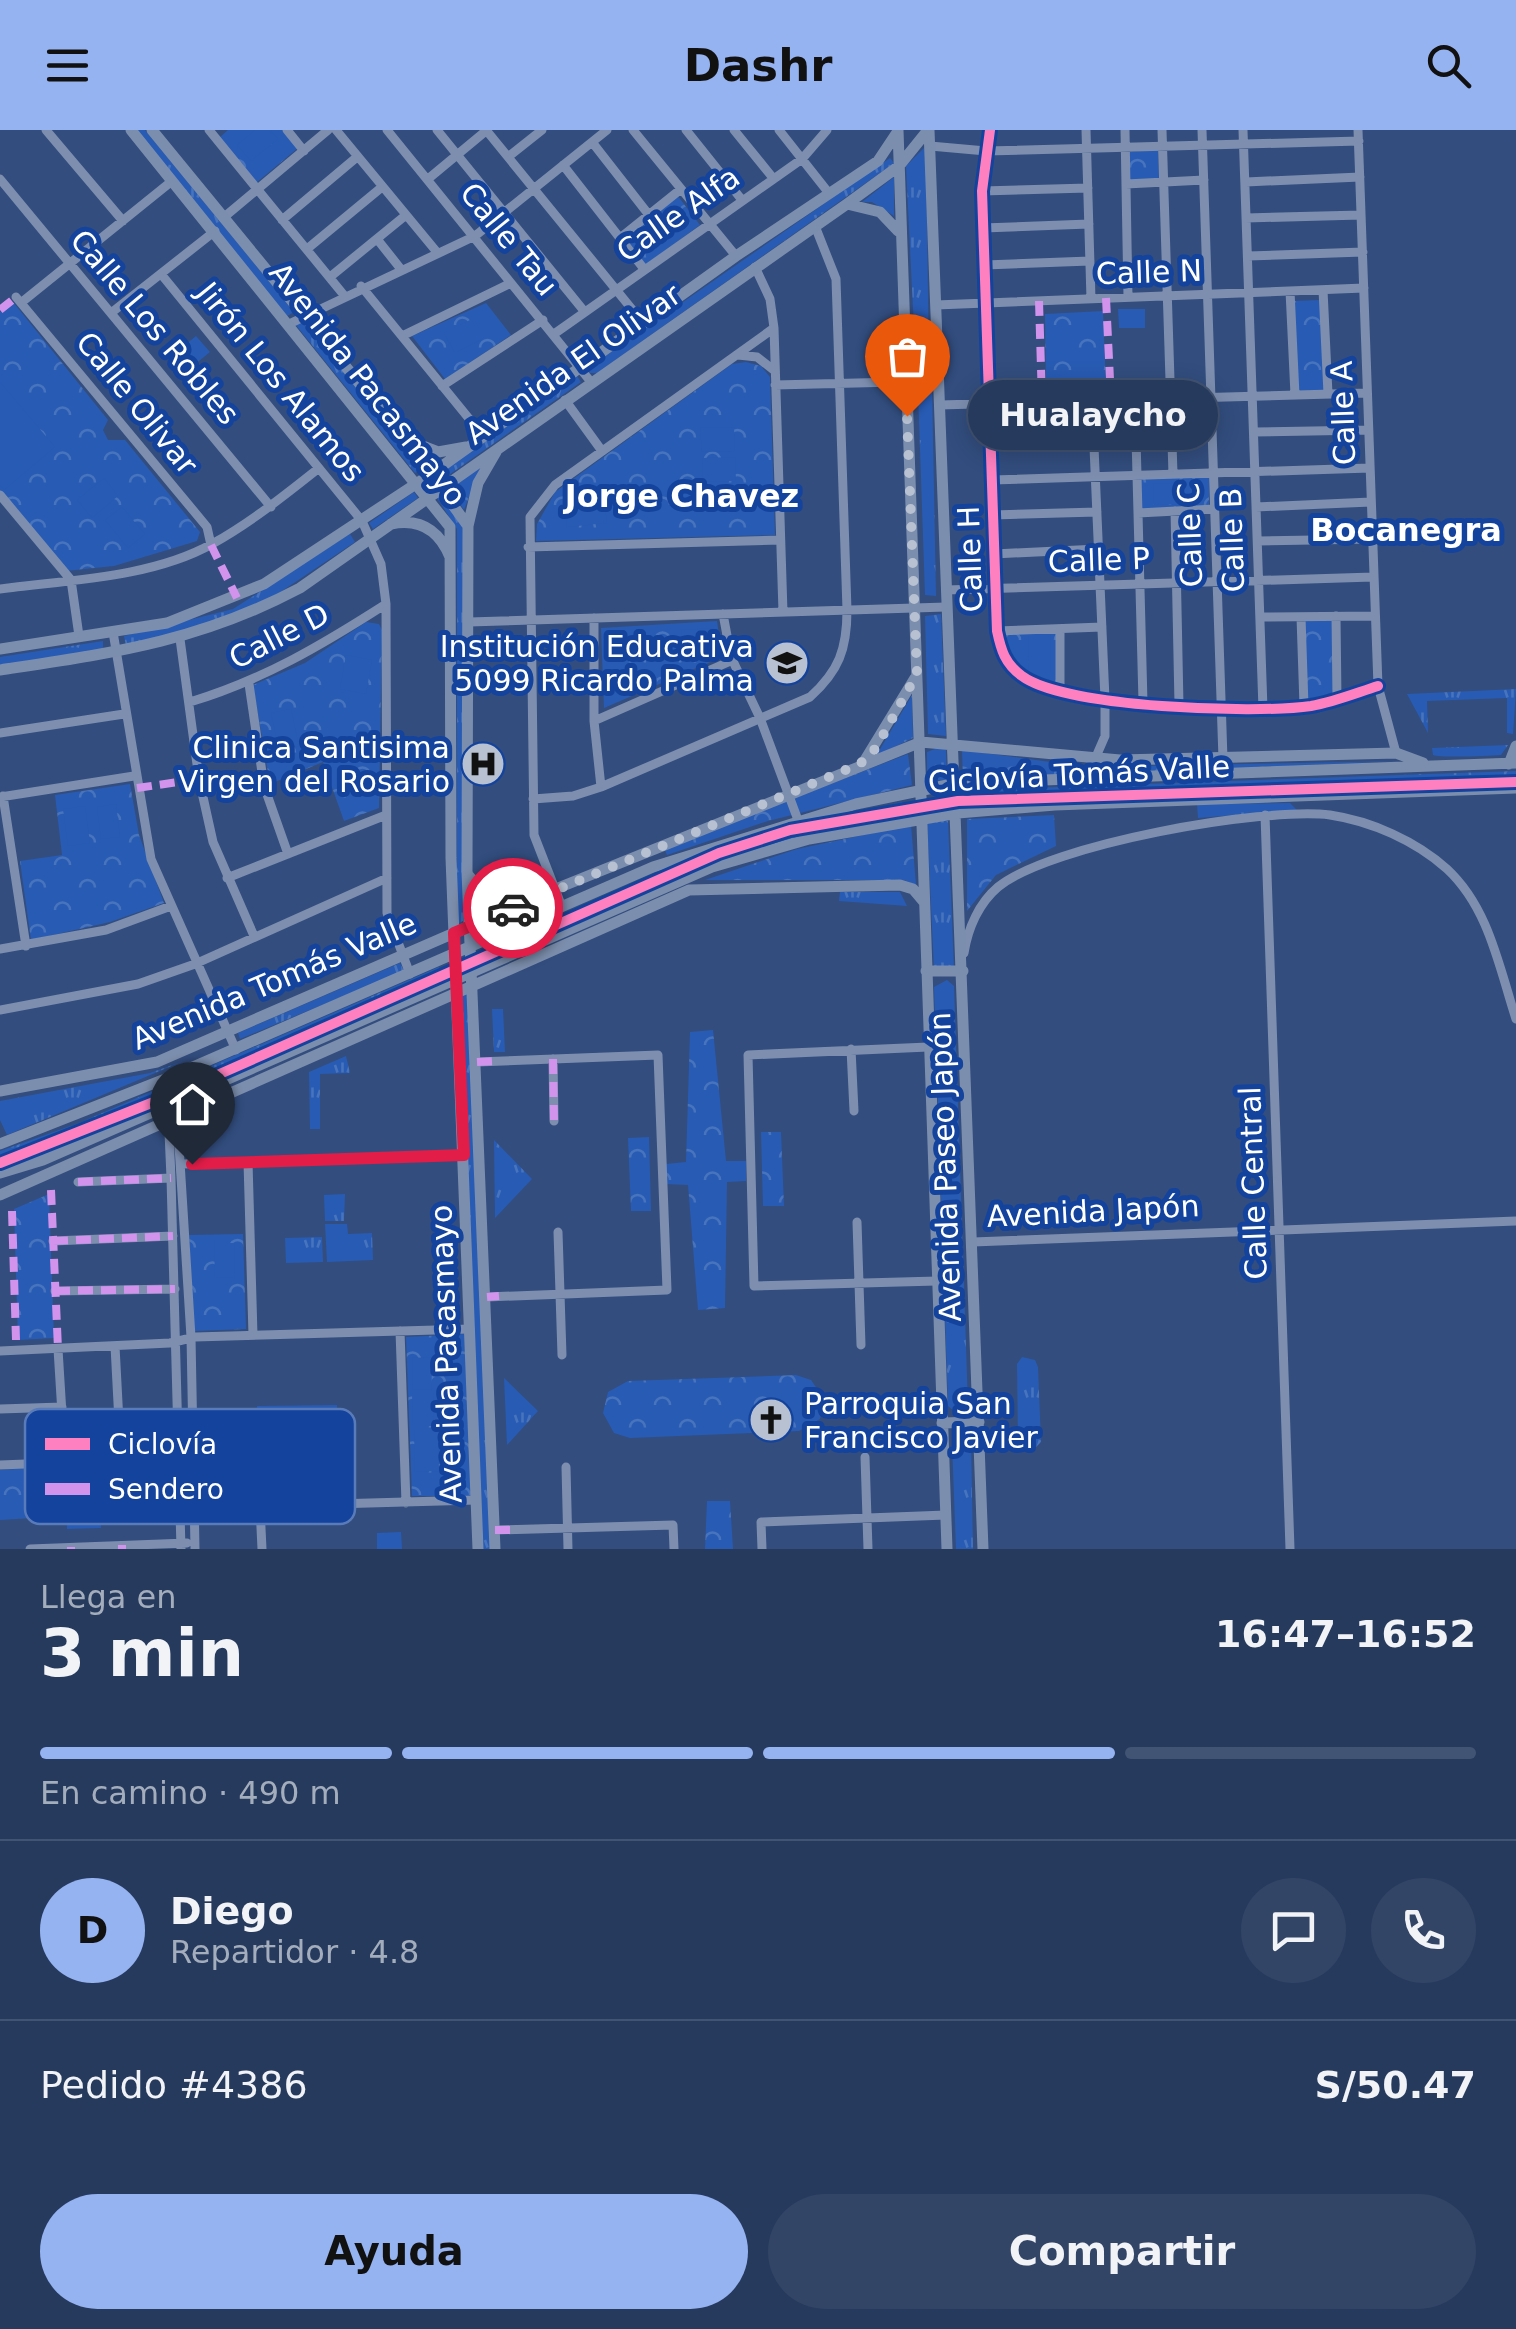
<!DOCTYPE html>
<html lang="es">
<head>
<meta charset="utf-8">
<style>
	body { margin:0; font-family:"DejaVu Sans",sans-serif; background:#324567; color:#f1f3f6; height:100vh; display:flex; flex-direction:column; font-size:38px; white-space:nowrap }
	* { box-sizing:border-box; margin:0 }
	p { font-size:32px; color:#a4adbc }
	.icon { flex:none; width:55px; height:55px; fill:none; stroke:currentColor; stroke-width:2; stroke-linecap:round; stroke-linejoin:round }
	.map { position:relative; height:1419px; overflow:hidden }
	.panel { display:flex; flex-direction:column; background:#263a5e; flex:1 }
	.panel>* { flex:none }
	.pin { position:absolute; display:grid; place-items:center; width:85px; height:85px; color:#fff; margin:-102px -42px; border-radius:50% 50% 50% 0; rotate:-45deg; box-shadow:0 0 10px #0007 }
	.pin .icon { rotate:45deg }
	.courier { position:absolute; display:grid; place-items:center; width:100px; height:100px; margin:-50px; border:8px solid #e11d48; border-radius:50%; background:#fff; color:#222; box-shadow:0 2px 12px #0007 }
	.bubble { position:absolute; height:70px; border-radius:35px; background:#263a5e; box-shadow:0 5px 25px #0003,0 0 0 2px #425473; font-size:32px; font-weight:700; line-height:70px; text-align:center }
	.head em { font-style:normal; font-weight:700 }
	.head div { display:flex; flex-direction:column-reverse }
	.head { display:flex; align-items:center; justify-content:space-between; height:170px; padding:0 40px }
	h1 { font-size:65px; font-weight:700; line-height:75px }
	.bar { display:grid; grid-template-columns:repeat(4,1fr); gap:15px 10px; align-content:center; height:120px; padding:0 40px }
	.bar i { height:12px; border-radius:8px; background:#425473 }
	.bar .current { background:#95b2f1 }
	.bar p { grid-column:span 4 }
	.line { display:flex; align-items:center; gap:25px; padding:0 40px; border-top:2px solid #425473 }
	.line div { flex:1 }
	.round { display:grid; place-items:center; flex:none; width:105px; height:105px; border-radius:52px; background:#324567 }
	.cta { display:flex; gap:20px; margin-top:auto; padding:20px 40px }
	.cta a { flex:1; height:115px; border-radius:60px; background:#95b2f1; color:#111; font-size:40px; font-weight:700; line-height:115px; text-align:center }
	.cta a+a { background:#324567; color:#f1f3f6 }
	header { display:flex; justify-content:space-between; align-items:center; height:130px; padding:0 40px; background:#95b2f1; color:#111; font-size:45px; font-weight:700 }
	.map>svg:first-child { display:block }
</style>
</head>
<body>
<header><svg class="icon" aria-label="menu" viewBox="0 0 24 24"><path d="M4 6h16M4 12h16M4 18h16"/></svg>Dashr<svg class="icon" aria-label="search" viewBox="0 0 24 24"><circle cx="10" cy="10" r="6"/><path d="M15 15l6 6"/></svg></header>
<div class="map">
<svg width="1516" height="1419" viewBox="0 0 1516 1419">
	<defs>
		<pattern id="grass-tufts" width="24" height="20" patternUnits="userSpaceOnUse" patternTransform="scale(2.5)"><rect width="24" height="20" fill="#285bb3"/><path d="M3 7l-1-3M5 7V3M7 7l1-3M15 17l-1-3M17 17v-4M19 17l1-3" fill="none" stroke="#4874be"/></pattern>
		<pattern id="forest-crowns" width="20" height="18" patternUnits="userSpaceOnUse" patternTransform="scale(2.5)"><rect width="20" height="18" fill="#285bb3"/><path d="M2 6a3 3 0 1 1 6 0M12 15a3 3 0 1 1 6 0" fill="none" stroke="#4874be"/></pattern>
	</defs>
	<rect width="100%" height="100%" fill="#324d7e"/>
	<path fill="url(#grass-tufts)" d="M135,0H145L294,182L287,186Z
		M926,16L929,240H916L906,36Z
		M890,28L894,33L597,243H589L591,236Z
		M894,47V86L872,72H862Z
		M301,188L422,339L415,343L295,194Z
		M577,246L581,252L446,347L442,342Z
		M932,258L936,466L925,465L918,260Z
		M414,362L418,368L373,399L369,393Z
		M442,363L465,401L463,791L457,794V399L437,368Z
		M350,404L355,412L270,469L213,494L126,516L124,506L233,479Z
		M941,484L946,606L928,604L925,486Z
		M103,511V519L0,536V527Z
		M1516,559L1513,604L1507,603V568L1427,571L1428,603L1407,564Z
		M912,565L913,608L876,626Z
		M1508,615L1501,625C1488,626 1441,628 1433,625L1432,618Z
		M940,617L946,620L947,650L927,651V622Z
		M902,672L904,683L724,728L489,828L482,830L477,824L717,720L789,697Z
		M1290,673L1297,680L1198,688L1197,674Z
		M927,691H948L954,839H934Z
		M840,762H900L907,776L839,771Z
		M400,833L404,841L240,909L238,903Z
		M439,837L440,848L115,992L0,1033V1021L79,993Z
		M947,850L954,856L968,1276L955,1282L948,1276L934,857Z
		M474,858L496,1419H478L458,864Z
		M492,879H503L505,922H494Z
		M346,926L350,943L320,944V999H310L309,942Z
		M186,930L7,1005L0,990V971L150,943Z
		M494,1010L532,1049L495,1088Z
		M345,1064L344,1091H325L324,1065Z
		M325,1094H347L348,1104L372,1103L373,1130L327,1132Z
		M322,1107L323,1132L286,1133L285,1108Z
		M1022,1227L1035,1230L1038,1237L1041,1312L1032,1321L1018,1313L1017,1234Z
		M504,1248L538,1281L507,1315Z
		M956,1303L971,1310L973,1419H956L952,1313Z"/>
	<path fill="url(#forest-crowns)" d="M228,0H284L298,18L256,53L219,8Z
		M1158,20L1159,50L1129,51L1127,22Z
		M677,65L700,95L645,135L624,109Z
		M1320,170L1325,260L1298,261L1293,171Z
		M13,172L108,290L103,300L108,310H125L200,402L197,411L114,436L65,441L0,363V182Z
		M486,173L511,205L445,249L412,206Z
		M1103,181L1106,258L1046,260L1045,184Z
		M746,232L761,236L770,247L775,405L536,411L537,394L555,362L732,234Z
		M482,333L464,380L448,357Z
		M1209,343V376L1140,379L1138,347Z
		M1332,490L1334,568L1307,573L1304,491Z
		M717,491L722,527L604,578L601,498Z
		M366,492L379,494L382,500L379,678L344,691L323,632L270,654L253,555L305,533Z
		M1056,501L1057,557C1025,547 1010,537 1001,503Z
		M962,620L1087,637L1401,631L963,649Z
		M908,624L912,655L768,691L667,725L664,718Z
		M1516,641V650L969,674L970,660Z
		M130,654L139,705L164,773L110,792L31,810L20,731L62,725L55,665Z
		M1054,685L1056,716L996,745L967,781V689Z
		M911,695L916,755L904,750H705L797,719Z
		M713,900L726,1031H746V1051L727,1052L725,1178L698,1180L688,1055L666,1054V1034L686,1032L690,902Z
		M761,1002H781L784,1076H763Z
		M649,1007L651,1081H631L628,1008Z
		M49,1064L54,1208L18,1210L14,1079Z
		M243,1104L246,1199L194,1201L189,1105Z
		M465,1204L472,1366H412L406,1207Z
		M796,1245L811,1250L824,1269L820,1289L799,1301L630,1308L614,1303L603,1283L608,1262L628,1251Z
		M337,1275V1306L256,1308L257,1276Z
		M32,1338L33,1388L0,1390V1340Z
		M707,1371H730L733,1419H705Z
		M401,1402L402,1419H377V1403Z"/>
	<path fill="#285bb3" d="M255,0H270L278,9L251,31L237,15Z
		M660,83L675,102L648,123L633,106Z
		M1118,179H1145V198H1119Z
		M474,188L484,208L455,223L444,203Z
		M196,206L210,222L182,245L168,229Z
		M0,252L55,317L4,360L0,355Z
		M734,297L735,321L702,322L700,298Z
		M735,327L736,351L703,352L702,328Z
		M104,348L118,366L92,388L77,370Z
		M1191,352L1192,374L1154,375L1153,354Z
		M604,367L607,393L567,397L564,371Z
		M122,377L145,404L128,418L105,390Z
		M714,498L715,522L682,523L681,500Z
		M1050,504L1051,541H1029L1028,505Z
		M346,525L372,530L366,564L340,559Z
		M291,579L299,616L279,620L271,583Z
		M116,674L120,707L101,709L97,677Z
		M85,676L90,713L68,716L63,679Z
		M214,1113H234L235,1147L215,1148Z
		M431,1227L432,1259L413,1260L412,1228Z
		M412,1263H433L434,1296H413Z
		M414,1301H438L439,1341L415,1342Z
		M100,1375L101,1398L67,1399L66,1376Z"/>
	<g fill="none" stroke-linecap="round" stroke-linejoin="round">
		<path stroke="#7d8eaf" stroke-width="9" d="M46,0L123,91
			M209,0L343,164
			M287,0L304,21
			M336,0L436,121
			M387,0L591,252
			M437,0L584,181
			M486,0L644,194
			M633,0L736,126
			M686,0L742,70
			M734,0L773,48
			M779,0L828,62
			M990,0L982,61L997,501C1001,520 1005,534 1022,546C1065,578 1256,584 1311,576C1334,572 1356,563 1378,556
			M1086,0L1091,169
			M1125,0L1128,167
			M1162,0L1173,344
			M1202,0L1223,629
			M1243,0L1263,579
			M1358,0L1378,556L1396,623
			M592,12L649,85
			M930,16L986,21L1359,11
			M508,27L542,0
			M563,35L644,139
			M0,49L271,377
			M428,49L487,0
			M1246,52L1360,47
			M1126,54L1204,50
			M982,61L1088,58
			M223,88L328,0
			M1246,88L1361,85
			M282,90L357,27
			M983,98L1089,94
			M620,108L681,59
			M377,109L400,138
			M307,119L382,57
			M1248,126L1363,122
			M985,135L1090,131
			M755,137L770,169L774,198L783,482
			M161,144L362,391L381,434L386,474L387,783L410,844
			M330,147L406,85
			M361,156L484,307
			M1323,160L1328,264
			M1290,161L1295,265
			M16,167L207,397L211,415
			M22,172L172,51
			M936,175L1364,158
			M111,183L215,101
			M289,194L475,106L607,0
			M554,204L802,29L827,0
			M402,206L511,153
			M738,225L757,227L775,241
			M775,255L938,251
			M442,256L543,190
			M565,270L602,321
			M1135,270L1143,572
			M1092,271L1105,569V606L1095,629
			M940,275L1367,263
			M1254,302L1368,300
			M991,313L1094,311
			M992,350L1370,338
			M0,365L71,450L79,506
			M1256,377L1371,372
			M1175,381L1179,575
			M1138,383L1215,379
			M993,385L1097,382
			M1258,411L1372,409
			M528,417L780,410
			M994,424L1098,419
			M0,459C67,450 151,448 212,414C250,393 285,365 319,338
			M946,460L1373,447
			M723,484L731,527L760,588L798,690
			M1336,486L1337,569
			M1260,487L1375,486
			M1301,487L1304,576
			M594,488V591L601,657
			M469,492L946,477
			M997,501L1102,497
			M113,502L151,729L236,920
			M180,509L199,649L213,712L254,806
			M249,554L264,656L288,724
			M1060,561V499
			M190,572C263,550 322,515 386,474
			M594,591L733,530
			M0,603L124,584
			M386,613L450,614
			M3,666L26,816
			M0,667L134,646
			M533,669L573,666L601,657L810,567C839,541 847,519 847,480L836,149L815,96
			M1265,685L1290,1419
			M227,748L386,685
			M562,777L534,705L530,387L555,355L774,198
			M0,819L106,800L171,776
			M964,823C968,798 979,773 998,757C1051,714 1262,677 1330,685C1371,691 1416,711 1447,739C1489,778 1499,837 1516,889
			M0,880L138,854L195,834L387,748
			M928,917L748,925L754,1156L937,1151
			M851,919L854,981
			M553,929L554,991
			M477,932L658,925L667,1160L487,1167
			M177,984L191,1207L195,1419
			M162,990L169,1002L171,1048L181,1419
			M248,1032L253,1205
			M182,1034L464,1025
			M78,1052L171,1048
			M857,1092L861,1215
			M558,1102L562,1225
			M53,1111L173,1106
			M973,1112L1516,1091
			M55,1161L175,1159
			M400,1201L406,1373
			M115,1216L121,1330
			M58,1219L65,1332
			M0,1221L170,1213L195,1207L470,1199
			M0,1279L62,1277
			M865,1327L868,1419
			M0,1335L179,1328
			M566,1337L568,1419
			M260,1377L262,1419
			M194,1378L476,1370
			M495,1400L673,1395L674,1419
			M30,1419L187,1413
			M762,1419L761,1392L946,1385"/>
		<path stroke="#7c8ead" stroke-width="11" d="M131,0L450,397L451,728L478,1419
			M152,0L405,309L468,396L467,742L495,1419
			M898,0L947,1419
			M929,0L983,1419
			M847,74L880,82L898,101
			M407,310L438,322L466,317
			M391,394C420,388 439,400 450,427
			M468,396L478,353L496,322
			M0,519L167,493L264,454L431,344L736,126L878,31L896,4
			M0,540C112,523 198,512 300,458L847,74L899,36L928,0
			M865,630L915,548
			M1509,634L1516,616
			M469,746L488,768L511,779
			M926,841H963
			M0,961L157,932L553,760L921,612L1120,630L1396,623L1423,633
			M0,1014L170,947L653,737L856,674L957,653L1516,633
			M0,1043L43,1030L712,737L809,709L958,683L1055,675L1516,658
			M0,1065L689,760L900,755L913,759L924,772
			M942,1293L979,1292"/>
		<path stroke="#d193ec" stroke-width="8" stroke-dasharray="15 8" stroke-linecap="butt" d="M1106,168L1111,270
			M1039,171L1042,272
			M0,180L16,167
			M989,274L1170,269
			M211,415L237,468
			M137,658L199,649
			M553,929L554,991
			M477,932L496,931
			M78,1052L171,1048
			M51,1060L58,1219
			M12,1081L16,1210
			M53,1111L173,1106
			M55,1161L175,1159
			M487,1167L499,1166
			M495,1400H511
			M122,1415V1419
			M71,1417V1419"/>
		<defs>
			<path id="cycleway" d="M990,0L982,61L997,501C1001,520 1005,534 1022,546C1065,578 1256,584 1311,576C1334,572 1356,563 1378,556
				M0,1033L179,962L719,723L790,700L958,671L1516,652"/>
		</defs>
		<use href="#cycleway" stroke="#13439d" stroke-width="16"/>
		<use href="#cycleway" stroke="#ff80c0" stroke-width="10"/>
	</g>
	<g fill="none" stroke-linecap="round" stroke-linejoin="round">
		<path stroke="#b7c1d2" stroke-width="10" stroke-dasharray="0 18" d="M513,778L860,634L876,618L917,544L907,286"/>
		<path stroke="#e11d48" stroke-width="12" d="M192,1034L464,1025L454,803L513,778"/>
	</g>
	<defs>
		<symbol id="school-disc" viewBox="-11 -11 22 22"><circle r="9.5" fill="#b7c1d2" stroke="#13439d"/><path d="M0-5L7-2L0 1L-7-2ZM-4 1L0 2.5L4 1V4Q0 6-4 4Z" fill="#111"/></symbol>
		<symbol id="hospital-disc" viewBox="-11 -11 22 22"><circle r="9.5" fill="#b7c1d2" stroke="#13439d"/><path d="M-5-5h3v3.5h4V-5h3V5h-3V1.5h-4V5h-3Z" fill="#111"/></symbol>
		<symbol id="church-disc" viewBox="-11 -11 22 22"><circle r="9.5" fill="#b7c1d2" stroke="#13439d"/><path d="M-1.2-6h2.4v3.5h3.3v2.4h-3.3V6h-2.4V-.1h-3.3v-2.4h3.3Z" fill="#111"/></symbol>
	</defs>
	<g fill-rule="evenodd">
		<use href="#school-disc" x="762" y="508" width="50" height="50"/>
		<use href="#hospital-disc" x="458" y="609" width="50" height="50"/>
		<use href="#church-disc" x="746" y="1265" width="50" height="50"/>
	</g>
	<g text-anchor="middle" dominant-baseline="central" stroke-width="10" stroke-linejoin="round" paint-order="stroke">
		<g font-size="30" fill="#fff" stroke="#13439d">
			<text transform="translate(678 84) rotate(-35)">Calle Alfa</text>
			<text transform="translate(509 109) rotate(51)">Calle Tau</text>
			<text transform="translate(1149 142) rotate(-2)">Calle N</text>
			<text transform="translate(155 197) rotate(50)">Calle Los Robles</text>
			<text transform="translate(573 234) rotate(-35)">Avenida El Olivar</text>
			<text transform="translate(281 252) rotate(51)">Jirón Los Alamos</text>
			<text transform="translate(368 254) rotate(52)">Avenida Pacasmayo</text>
			<text transform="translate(137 273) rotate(51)">Calle Olivar</text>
			<text transform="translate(1343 283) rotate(-92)">Calle A</text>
			<text transform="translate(1190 405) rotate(-92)">Calle C</text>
			<text transform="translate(1232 410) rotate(-92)">Calle B</text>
			<text transform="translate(970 429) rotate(-92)">Calle H</text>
			<text transform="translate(1099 430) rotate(-2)">Calle P</text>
			<text transform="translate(279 506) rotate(-27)">Calle D</text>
			<text transform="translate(1079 644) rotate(-3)">Ciclovía Tomás Valle</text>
			<text transform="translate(274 851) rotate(-23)">Avenida Tomás Valle</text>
			<text transform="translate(945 1037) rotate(-92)">Avenida Paseo Japón</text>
			<text transform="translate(1253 1053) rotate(-92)">Calle Central</text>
			<text transform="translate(1093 1081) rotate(-3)">Avenida Japón</text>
			<text transform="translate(446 1224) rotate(-92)">Avenida Pacasmayo</text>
		</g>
		<g font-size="30" fill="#fff" stroke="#13439d" text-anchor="end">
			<text x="754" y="516">Institución Educativa<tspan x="754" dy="34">5099 Ricardo Palma</tspan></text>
			<text x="450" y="617">Clinica Santisima<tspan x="450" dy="34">Virgen del Rosario</tspan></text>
			<text x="804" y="1273" text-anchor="start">Parroquia San<tspan x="804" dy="34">Francisco Javier</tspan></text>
		</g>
		<g font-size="32" font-weight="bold" fill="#fff" stroke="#13439d">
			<text x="682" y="366">Jorge Chavez</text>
			<text x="1406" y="400">Bocanegra</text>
		</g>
	</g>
	<rect x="25" y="1279" width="330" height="115" rx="15" fill="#13439d" stroke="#5a7bba" stroke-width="2.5"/>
	<rect x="45" y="1308" width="45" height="12" fill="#ff80c0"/>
	<rect x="45" y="1353" width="45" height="12" fill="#d193ec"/>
	<g font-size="28" fill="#fff">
		<text x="108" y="1324">Ciclovía</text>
		<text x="108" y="1369">Sendero</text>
	</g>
</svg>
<div class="pin" style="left:907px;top:286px;background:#ea580c"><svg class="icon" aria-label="bag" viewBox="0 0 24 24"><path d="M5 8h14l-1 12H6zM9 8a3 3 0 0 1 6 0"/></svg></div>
<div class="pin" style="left:192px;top:1034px;background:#1f2937"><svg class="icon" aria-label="home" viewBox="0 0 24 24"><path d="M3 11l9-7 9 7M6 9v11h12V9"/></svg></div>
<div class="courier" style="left:513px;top:778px"><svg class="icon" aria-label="car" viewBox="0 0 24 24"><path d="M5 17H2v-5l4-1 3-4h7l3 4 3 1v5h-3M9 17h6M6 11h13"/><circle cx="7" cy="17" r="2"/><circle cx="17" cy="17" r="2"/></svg></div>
<div class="bubble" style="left:968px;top:250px;width:250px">Hualaycho</div>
</div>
<section class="panel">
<div class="head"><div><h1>3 min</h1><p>Llega en</p></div><em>16:47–16:52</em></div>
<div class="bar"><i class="current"></i><i class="current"></i><i class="current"></i><i></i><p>En camino · 490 m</p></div>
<div class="line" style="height:180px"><b class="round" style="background:#95b2f1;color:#111">D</b><div><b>Diego</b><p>Repartidor · 4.8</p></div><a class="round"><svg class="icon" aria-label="chat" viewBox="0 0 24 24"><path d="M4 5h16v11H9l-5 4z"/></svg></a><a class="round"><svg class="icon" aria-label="phone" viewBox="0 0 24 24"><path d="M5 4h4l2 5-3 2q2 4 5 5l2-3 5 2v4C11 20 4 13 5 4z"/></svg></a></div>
<div class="line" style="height:130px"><div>Pedido #4386</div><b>S/50.47</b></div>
<div class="cta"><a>Ayuda</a><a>Compartir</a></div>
</section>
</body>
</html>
